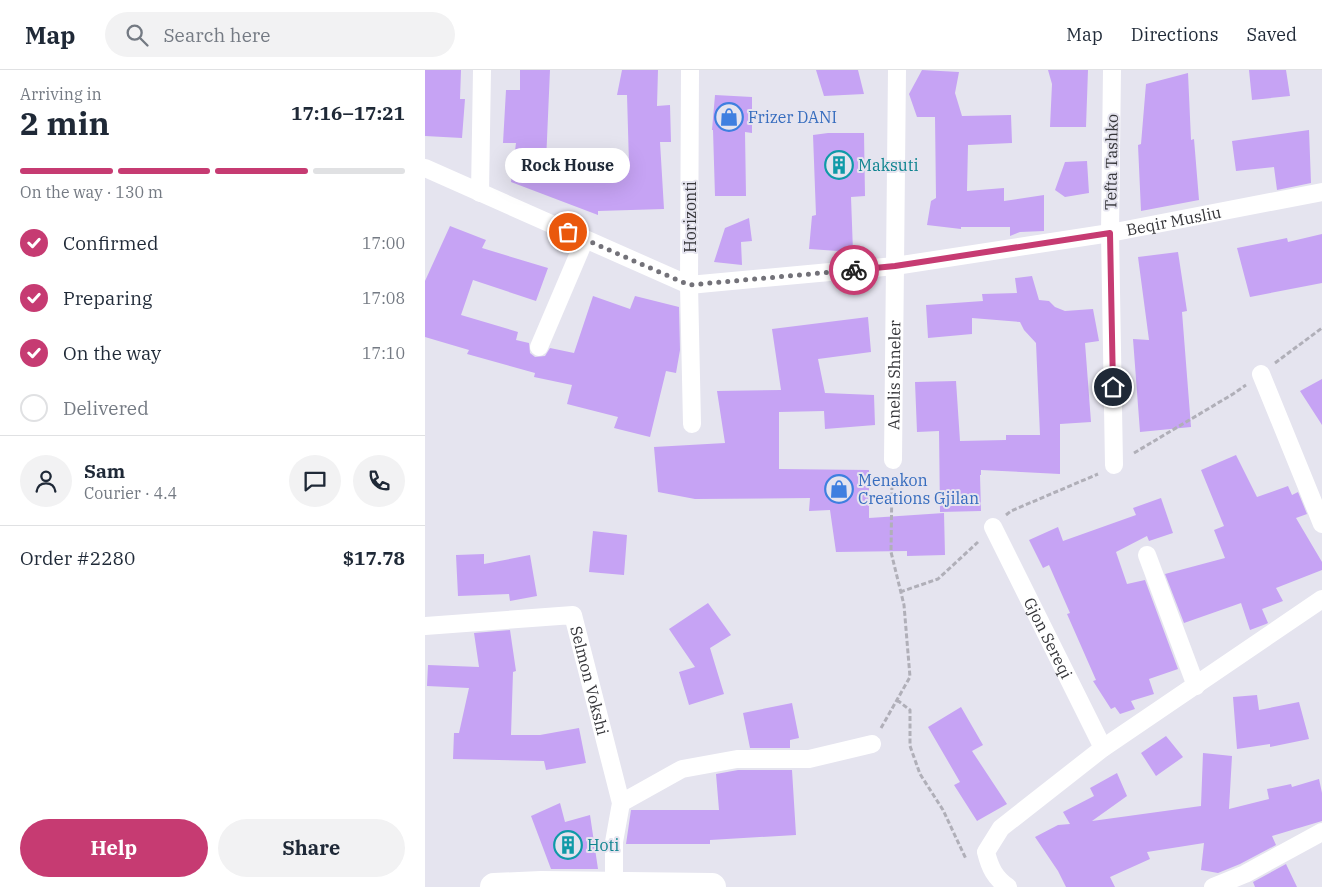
<!DOCTYPE html>
<html lang="en">
<head>
<meta charset="utf-8">
<style>
	body { margin:0; font-family:"IBM Plex Serif",serif; background:#f2f2f3; color:#1f2937; height:100vh; display:flex; flex-direction:column; font-size:19px; white-space:nowrap }
	* { box-sizing:border-box; margin:0 }
	p { font-size:16px; color:#747a83 }
	.icon { flex:none; width:28px; height:28px; fill:none; stroke:currentColor; stroke-width:2; stroke-linecap:round; stroke-linejoin:round }
	.map { position:relative; flex:1; overflow:hidden }
	.details { display:flex; flex-direction:column; background:#fff; width:425px }
	.details>* { flex:none }
	.pin { position:absolute; display:grid; place-items:center; width:42px; height:42px; color:#fff; margin:-21px; border:2px solid #fff; border-radius:50%; box-shadow:0 1px 5px #0007 }
	.courier { position:absolute; display:grid; place-items:center; width:50px; height:50px; margin:-25px; border:4px solid #c63b72; border-radius:50%; background:#fff; color:#222; box-shadow:0 1px 6px #0007 }
	.bubble { position:absolute; height:35px; border-radius:18px; background:#fff; box-shadow:0 5px 20px #0002; font-size:16px; font-weight:800; line-height:35px; text-align:center }
	.overview em { font-style:normal; font-weight:800 }
	.overview div { display:flex; flex-direction:column-reverse }
	.overview { display:flex; align-items:center; justify-content:space-between; height:85px; padding:0 20px }
	h1 { font-size:32px; font-weight:800; line-height:38px }
	.bar { display:grid; grid-template-columns:repeat(4,1fr); gap:8px 5px; align-content:center; height:60px; padding:0 20px }
	.bar i { height:6px; border-radius:4px; background:#e0e1e3 }
	.bar .selected { background:#c63b72 }
	.bar p { grid-column:span 4 }
	.line { display:flex; align-items:center; gap:12px; padding:0 20px; border-top:1px solid #e0e1e3 }
	.line div { flex:1 }
	.round { display:grid; place-items:center; flex:none; width:52px; height:52px; border-radius:26px; background:#f2f2f3 }
	ol { padding:0 20px; list-style:none }
	li { display:flex; align-items:center; gap:15px; height:55px }
	li p { margin-inline-start:auto }
	li .icon { padding:5px; border-radius:50%; background:#c63b72; color:#fff; stroke-width:4 }
	li:last-child { color:#747a83 }
	li i { width:28px; height:28px; border:2px solid #e0e1e3; border-radius:50% }
	.button { display:flex; gap:10px; margin-top:auto; padding:10px 20px }
	.button a { flex:1; height:58px; border-radius:30px; background:#c63b72; color:#fff; font-size:20px; font-weight:800; line-height:58px; text-align:center }
	.button a+a { background:#f2f2f3; color:#1f2937 }
	header { display:flex; align-items:center; gap:30px; box-sizing:border-box; height:70px; padding:0 25px; background:#fff; border-bottom:1px solid #e0e1e3 }
	header strong { font-size:24px }
	nav { display:flex; gap:28px; margin-inline-start:auto; font-size:18px }
	.search { width:350px; height:45px; background:#f2f2f3; display:flex; align-items:center; gap:12px; box-sizing:border-box; padding:0 18px; border-radius:28px; color:#747a83; font-size:19px }
	main { display:flex; flex:1; min-height:0 }
	.map>svg:first-child { display:block }
</style>
</head>
<body>
<header>
<strong>Map</strong>
<div class="search"><svg class="icon" aria-label="search" viewBox="0 0 24 24"><circle cx="10" cy="10" r="6"/><path d="M15 15l6 6"/></svg>Search here</div>
<nav><a>Map</a><a>Directions</a><a>Saved</a></nav>
</header>
<main>
<section class="details">
<div class="overview"><div><h1>2 min</h1><p>Arriving in</p></div><em>17:16–17:21</em></div>
<div class="bar"><i class="selected"></i><i class="selected"></i><i class="selected"></i><i></i><p>On the way · 130 m</p></div>
<ol>
<li><svg class="icon" aria-label="check" viewBox="0 0 24 24"><path d="M5 12l5 5 9-10"/></svg>Confirmed<p>17:00</p></li>
<li><svg class="icon" aria-label="check" viewBox="0 0 24 24"><path d="M5 12l5 5 9-10"/></svg>Preparing<p>17:08</p></li>
<li><svg class="icon" aria-label="check" viewBox="0 0 24 24"><path d="M5 12l5 5 9-10"/></svg>On the way<p>17:10</p></li>
<li><i></i>Delivered</li>
</ol>
<div class="line" style="height:90px"><a class="round"><svg class="icon" aria-label="person" viewBox="0 0 24 24"><circle cx="12" cy="8" r="4"/><path d="M4 21q1-7 8-7t8 7"/></svg></a><div><b>Sam</b><p>Courier · 4.4</p></div><a class="round"><svg class="icon" aria-label="chat" viewBox="0 0 24 24"><path d="M4 5h16v11H9l-5 4z"/></svg></a><a class="round"><svg class="icon" aria-label="phone" viewBox="0 0 24 24"><path d="M5 4h4l2 5-3 2q2 4 5 5l2-3 5 2v4C11 20 4 13 5 4z"/></svg></a></div>
<div class="line" style="height:65px"><div>Order #2280</div><b>$17.78</b></div>
<div class="button"><a>Help</a><a>Share</a></div>
</section>
<div class="map">
<svg width="897" height="817" viewBox="0 0 897 817">
	<rect width="100%" height="100%" fill="#e5e4ef"/>
	<path fill="#c6a3f4" d="M0,0H36L35,29H40L37,68L0,66Z
		M95,0H125L121,92L144,97L194,103V94H204L202,25H192L197,0H233L232,36L245,35L246,72H235L239,139L173,141V145L86,112L91,73H78L81,20H95Z
		M391,0H433L439,24L399,26Z
		M497,0L534,2L530,23L537,46L586,45L587,73L543,75L542,121L579,118V131L619,125V161L595,162L585,166V157H536V159L502,155L506,131L511,128L510,47H492L484,24Z
		M623,0H663L661,57H625L627,14Z
		M824,0H861L865,26L827,30Z
		M763,3L766,70L769,69L774,130L716,141L713,75L716,74L721,14Z
		M290,25L327,27V63L320,62L321,126H290L288,60H287Z
		M884,60L886,113L852,120L849,97L811,101L807,71Z
		M403,63H439L440,126L426,127L428,182L384,179L387,146L391,145L388,65Z
		M662,91L664,123L640,127L630,120L640,92Z
		M324,148L327,171L316,172L317,195L289,192L300,158Z
		M25,156L61,170L57,178L123,198L111,231L48,210L36,245L93,262L91,270L104,273L105,283L110,287L120,286L125,278L149,283L168,226L205,239L210,226L254,237L255,280L251,303L241,301L225,367L189,358L193,347L142,334L147,315L109,307L110,303L42,284L44,280L0,267V211Z
		M897,164V213L825,227L812,178L862,168L863,172Z
		M753,182L762,241L757,242L766,357L715,362L708,269L724,270L713,187Z
		M607,206L614,230L624,231L630,237L640,241L668,239L674,271L660,273L666,352L635,354V404L556,400V405H555L556,441L515,442L514,361L492,362L490,312L531,311L535,371L581,370V365H615L611,273L599,260L595,252L547,248V264L503,268L501,235L558,231L557,224L592,223L590,208Z
		M443,247L446,282L393,289L400,323L449,325L450,355L400,359L399,341L354,342V399L444,400V448L519,443L520,485L482,486V481L411,482L405,440L384,441L385,428L270,429L233,422L229,377L300,373L292,321L356,320L347,259Z
		M897,309V355L875,321Z
		M811,385L832,427L863,416L867,425L873,422L882,444L871,448L897,492V500L851,518L858,531L837,539L843,553L841,554L825,560L816,533L759,553L740,504L800,488L789,460L799,456L776,400Z
		M736,428L748,463L724,471L722,466L691,482L702,514L720,510L753,599L724,609L729,624L706,631L710,639L695,644L690,637L686,639L668,611L671,610L642,544L645,543L624,495L618,498L604,470L633,457L638,471L711,445L708,438Z
		M168,461L202,465L199,505L164,502Z
		M59,484V494L105,485L112,526L85,531L84,524L33,526L31,485Z
		M283,533L306,565L285,578L299,624L264,635L254,602L270,597L244,559Z
		M85,560L91,601L88,602L86,665H115L154,658L161,693L121,700L119,691L28,689L29,663H34L44,618L2,616L3,595L54,597L49,563Z
		M832,625L834,640L874,632L884,669L845,677V674L812,679L808,627Z
		M367,633L374,668L365,670V678H325L318,643Z
		M536,637L558,675L547,681L582,734L552,751L529,715L535,712L503,657Z
		M741,666L758,687L731,706L716,683Z
		M778,683L807,686L804,739L844,729L842,719L866,714L867,717L894,709L897,723V751L847,766L851,775L815,794L793,803L776,800L779,773L722,782L725,789L685,807L690,817H641L633,801L610,767L633,755L645,754L638,742L669,726L665,718L692,703L702,726L667,751L776,736Z
		M313,700H367L371,765L285,770V774H201L206,740H294L291,704Z
		M135,733L140,752L165,745L173,799H126L106,746Z
		M861,794L872,817H830L828,812Z"/>
	<g fill="none" stroke-linecap="round" stroke-linejoin="round">
		<path stroke="#b0afb8" stroke-width="3" stroke-dasharray="5 2.5" stroke-linecap="butt" d="M850,293L897,258
			M709,383L808,324L821,315
			M581,445L586,441L673,404
			M475,522L513,509L553,472
			M472,630L485,640V676L495,704L518,740L541,789
			M456,658L485,607L479,535L466,482L467,409"/>
		<g stroke="#fff" stroke-width="18">
			<path d="M265,0L264,215L267,354"/>
			<path d="M687,0L685,163L689,395"/>
			<path id="s1" d="M0,98L264,215L470,196L685,163L897,122"/>
			<path d="M55,123L57,0"/>
			<path d="M114,277L160,169"/>
			<path d="M836,304L897,454"/>
			<path id="s2" d="M468,390L472,0"/>
			<path id="s3" d="M568,457L678,678"/>
			<path d="M722,485L771,616"/>
			<path id="s4" d="M0,556L148,545L196,733L189,772V817"/>
			<path d="M196,733L257,699L312,689H384L447,674"/>
			<path d="M583,817C570,808 565,798 561,782L576,758L678,678L897,529"/>
			<path d="M788,817L820,804L897,762"/>
		</g>
		<path stroke="#fff" stroke-width="28" d="M69,817L116,815L287,817"/>
	</g>
	<g fill="none" stroke-linecap="round" stroke-linejoin="round">
		<path stroke="#737279" stroke-width="5" stroke-dasharray="0 9" d="M143,162L264,215L429,200"/>
		<path stroke="#c63b72" stroke-width="6" d="M429,200L470,196L685,163L688,317"/>
	</g>
	<defs>
		<symbol id="shop-ring" viewBox="-11 -11 22 22"><circle r="9.5" fill="#e5e4ef" stroke="#3f7fe0" stroke-width="1.5"/><path d="M-5-2.5h2.3a2.7 3.5 0 0 1 5.4 0H5L5.5 6h-11ZM-1.5-2.5h3a1.5 2.3 0 0 0-3 0Z" fill="#3f7fe0"/></symbol>
		<symbol id="building-ring" viewBox="-11 -11 22 22"><circle r="9.5" fill="#e5e4ef" stroke="#0f9aa8" stroke-width="1.5"/><path d="M-4-6H4V6H1V3H-1V6H-4ZM-2.5-4.3h1.7v1.8h-1.7ZM.8-4.3h1.7v1.8H.8ZM-2.5-1h1.7V.8h-1.7ZM.8-1h1.7V.8H.8Z" fill="#0f9aa8"/></symbol>
	</defs>
	<g fill-rule="evenodd">
		<use href="#shop-ring" x="288" y="31" width="32" height="32"/>
		<use href="#building-ring" x="398" y="79" width="32" height="32"/>
		<use href="#shop-ring" x="398" y="403" width="32" height="32"/>
		<use href="#building-ring" x="127" y="759" width="32" height="32"/>
	</g>
	<g text-anchor="middle" dominant-baseline="central" stroke-width="4" stroke-linejoin="round" paint-order="stroke">
		<g font-size="16" fill="#366cbe" stroke="#e5e4ef" text-anchor="start">
			<text x="323" y="47">Frizer DANI</text>
			<text x="433" y="410">Menakon<tspan x="433" dy="18">Creations Gjilan</tspan></text>
		</g>
		<g font-size="16" fill="#353539" stroke="#e5e4ef">
			<text transform="translate(686 92) rotate(-89)">Tefta Tashko</text>
			<text transform="translate(265 147) rotate(-90)">Horizonti</text>
			<text stroke="none"><textPath href="#s1" startOffset="778">Beqir Musliu</textPath></text>
			<text stroke="none"><textPath href="#s2" startOffset="85">Anelis Shneler</textPath></text>
			<text stroke="none"><textPath href="#s3" startOffset="124">Gjon Sereqi</textPath></text>
			<text stroke="none"><textPath href="#s4" startOffset="216">Selmon Vokshi</textPath></text>
		</g>
		<g font-size="16" fill="#0d838f" stroke="#e5e4ef" text-anchor="start">
			<text x="433" y="95">Maksuti</text>
			<text x="162" y="775">Hoti</text>
		</g>
	</g>
</svg>
<div class="pin" style="left:143px;top:162px;background:#ea580c"><svg class="icon" aria-label="bag" viewBox="0 0 24 24"><path d="M5 8h14l-1 12H6zM9 8a3 3 0 0 1 6 0"/></svg></div>
<div class="pin" style="left:688px;top:317px;background:#1f2937"><svg class="icon" aria-label="home" viewBox="0 0 24 24"><path d="M3 11l9-7 9 7M6 9v11h12V9"/></svg></div>
<div class="courier" style="left:429px;top:200px"><svg class="icon" aria-label="bike" viewBox="0 0 24 24"><circle cx="6" cy="16" r="4"/><circle cx="18" cy="16" r="4"/><path d="M6 16l4-8h5l3 8M10 8l3 8H6M13 5h3"/></svg></div>
<div class="bubble" style="left:80px;top:78px;width:125px">Rock House</div>
</div>
</main>
</body>
</html>
